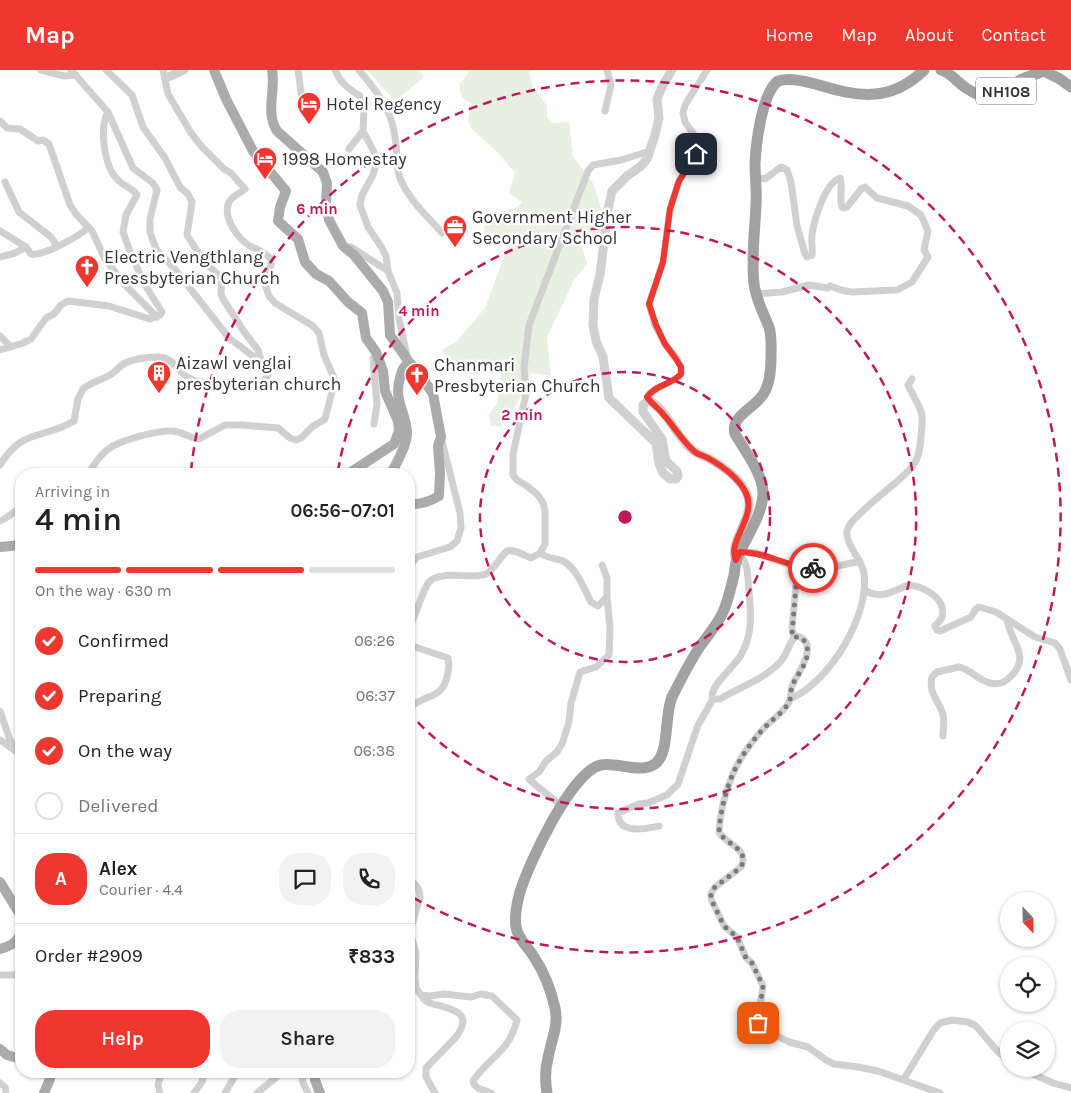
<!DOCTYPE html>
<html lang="en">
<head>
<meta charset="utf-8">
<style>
	body { margin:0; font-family:Karla,sans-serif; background:#f2f2f2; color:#222; height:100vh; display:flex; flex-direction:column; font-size:19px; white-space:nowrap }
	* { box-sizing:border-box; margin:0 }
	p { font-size:16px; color:#767676 }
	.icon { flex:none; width:28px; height:28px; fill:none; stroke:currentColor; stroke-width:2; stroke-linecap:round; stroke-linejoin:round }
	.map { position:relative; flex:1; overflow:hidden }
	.drawer { position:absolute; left:15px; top:398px; width:400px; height:610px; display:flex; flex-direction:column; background:#fff; border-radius:20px; box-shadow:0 1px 4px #0004 }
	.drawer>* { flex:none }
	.needle { width:32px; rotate:158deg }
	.fabs { position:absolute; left:1000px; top:822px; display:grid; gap:10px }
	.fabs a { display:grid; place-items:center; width:55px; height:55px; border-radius:50%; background:#fff; box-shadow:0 1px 4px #0004; font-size:25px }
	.pin { position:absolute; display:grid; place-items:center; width:42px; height:42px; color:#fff; margin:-21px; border-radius:10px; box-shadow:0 2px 8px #0006 }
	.courier { position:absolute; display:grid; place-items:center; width:50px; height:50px; margin:-25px; border:4px solid #ef372f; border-radius:50%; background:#fff; color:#222; box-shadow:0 1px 6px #0007 }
	.overview em { font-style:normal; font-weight:600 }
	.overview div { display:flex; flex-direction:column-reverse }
	.overview { display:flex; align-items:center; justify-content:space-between; height:85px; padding:0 20px }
	h1 { font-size:32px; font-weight:600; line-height:38px }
	.bar { display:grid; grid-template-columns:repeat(4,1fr); gap:8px 5px; align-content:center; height:60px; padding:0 20px }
	.bar i { height:6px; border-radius:4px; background:#e0e0e0 }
	.bar .on { background:#ef372f }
	.bar p { grid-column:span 4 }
	.line { display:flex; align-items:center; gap:12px; padding:0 20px; border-top:1px solid #e0e0e0 }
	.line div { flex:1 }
	.round { display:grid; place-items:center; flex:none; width:52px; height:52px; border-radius:20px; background:#f2f2f2 }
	ol { padding:0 20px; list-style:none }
	li { display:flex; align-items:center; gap:15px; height:55px }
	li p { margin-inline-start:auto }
	li .icon { padding:5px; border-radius:50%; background:#ef372f; color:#fff; stroke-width:4 }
	li:last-child { color:#767676 }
	li i { width:28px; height:28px; border:2px solid #e0e0e0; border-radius:50% }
	.action { display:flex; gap:10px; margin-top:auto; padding:10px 20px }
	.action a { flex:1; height:58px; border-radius:20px; background:#ef372f; color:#fff; font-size:20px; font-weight:600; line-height:58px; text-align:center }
	.action a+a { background:#f2f2f2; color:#222 }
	header { display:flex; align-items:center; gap:30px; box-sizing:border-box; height:70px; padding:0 25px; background:#ef372f; color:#fff }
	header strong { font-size:24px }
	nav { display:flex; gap:28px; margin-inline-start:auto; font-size:18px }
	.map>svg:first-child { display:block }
</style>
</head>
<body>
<header>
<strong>Map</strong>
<nav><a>Home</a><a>Map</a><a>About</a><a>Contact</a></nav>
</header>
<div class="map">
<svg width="1071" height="1023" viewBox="0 0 1071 1023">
	<rect width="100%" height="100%" fill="#fff"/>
	<path fill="#e7f0e1" d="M367,0H419L424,7L395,31Z
		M467,0H529L532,15L547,36V48L554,53L569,52L573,87L593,113L601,139V173L582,178L587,194L574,210L547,267L551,306L531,303L521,327L500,357L491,356L489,345L497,333L502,302L488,297L476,305L454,299L442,280L457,271L485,238L509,173L484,164L485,152L497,143L517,137L522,132L509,123L515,103L501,86L471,58L468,50L471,34L462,27L459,15L469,2Z"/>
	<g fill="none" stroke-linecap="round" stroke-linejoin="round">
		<path stroke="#d0d0d0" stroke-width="7" d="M41,0L64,6L76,5
			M106,0L132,25L143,57L165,88L180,117L188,124L192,132L187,165L204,192L222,208L221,224L223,229L245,263L258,280L262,293
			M298,0L302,29L305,40
			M335,0C340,13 349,19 360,26L364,38L363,61L374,82L377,91L373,105L362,125L360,135L368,157L382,178L386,186L388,201L397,223L399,249L407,286
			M359,0C379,24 393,41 396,74C397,86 396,97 400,108C408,129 428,147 442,163
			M605,41L611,15L607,0
			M0,51L7,58L20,59L38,71L43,70L49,74L70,135L76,144L92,161L105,189L126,216L157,247
			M349,79L363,61
			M755,103L759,108L765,109L781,97L787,100L791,112L797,156L805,184L807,187L812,185C813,178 811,171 812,165C814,150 825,113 840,108C843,116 839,127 842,137L844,138L847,137L862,118L865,117L877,128L908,136L921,145L928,161L924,180L928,187L912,212L897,220L852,222L841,220L830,216L828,218L809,215L782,222L756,224
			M5,112L19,142L51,167L57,176
			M0,161L26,177
			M348,177H351L388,201
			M0,187L15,183L26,177L31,184C45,186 79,166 89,157
			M0,266L11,277
			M0,280L23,273L31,269L46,248L54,244L61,235L68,231L109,236L150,249L160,245L162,242L145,215L131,184L123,162L126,145L137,125C132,117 124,117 118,110C104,97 99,58 108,42L71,0
			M649,330L647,327C655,315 671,315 681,305V297L677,289L665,274L655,255L649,234L663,192L670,139L679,111L696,84L697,75L695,66L685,52L683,43L685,35L707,0
			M374,354L377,334L373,289L376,282
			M0,395C24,357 42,370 74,351L78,329L83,319C91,312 101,310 110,305C116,302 119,296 125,293C134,289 149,287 159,287C175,288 177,302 189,308C203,316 216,312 230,312C243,312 261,321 268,305L267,299L262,293L229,268L174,198L156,179L150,162V149L157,120L153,113L133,98L108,42
			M88,404C93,396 99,386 107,380C119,370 158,360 173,361C183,362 190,368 199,369L225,355H242L278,358L290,368L296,370L301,368L312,357L325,349L334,314V308L324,285L319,263L313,256L275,233L269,226L265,214L271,195V189C265,182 258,180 250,176C238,169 222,147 229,132C232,126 240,123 245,119L231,103L224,99L202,77L191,63L168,24L163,0
			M0,451C9,448 13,441 21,438
			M740,482L757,483L792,496L821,500
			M540,483C550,490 559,488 565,492C578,501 584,519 591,532L598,536L607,527L610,558L609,585L596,597L580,602L571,633L569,652L562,674L557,682L546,691L539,702L529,709C539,719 551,726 561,736
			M739,484C750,496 747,506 749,521C751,544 753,564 741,585C734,597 712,614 712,626L713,629H720C741,616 764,610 781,591C788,583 788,575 794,568L797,566C821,573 797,604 792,616C790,622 792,627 788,634C782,643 772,650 764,658C752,671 739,689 732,706C725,723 720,744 719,762C726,775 750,778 741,797L714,818L711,824V829L724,856L737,867L746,888L752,893L763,916L758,950L761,957L789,972L808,977L826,990L834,994L858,997L878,1001L940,1023
			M602,495L607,508V527
			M409,497L417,487L450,477L457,471L461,458L460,443L441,367
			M864,520C881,530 891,522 908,515C923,516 947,528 942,547C941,551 937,553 935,556L937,560L940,561L971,547L976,539L979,537L996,542L1035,567L1055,573L1060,579L1071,610
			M409,558C416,546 422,521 429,512C442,499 472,510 486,504C495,499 499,488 507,481C515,479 523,485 531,488L540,483L545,474V441L543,433L538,425L527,416L517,410L513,405V384L526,324L524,298L529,255L588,101L593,95L621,90L650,81
			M794,568L792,558L796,515L801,507H815L821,500L860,491
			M409,575L448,588C449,593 449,598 448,603C443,630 427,623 409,638
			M792,628C830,611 870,545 864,503C862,489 845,475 847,461C849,452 858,446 864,440C877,426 905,408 914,394C919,387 920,377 921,368C921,361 923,353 922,346C920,334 912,325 908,315L912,309
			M0,641L10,670L21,686
			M943,666C943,659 945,651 943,645C940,631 928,625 932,607L937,602L959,597C970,599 978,610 990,613C999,615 1005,613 1011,606C1032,586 1009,570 1007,549
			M0,670L16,681
			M659,756C645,759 618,765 618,743L639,734L648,733L667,725L678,714L698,655L713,629
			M409,809C415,814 420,818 420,827L410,861L416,883L415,906L416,918L421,925L430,926L444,924L471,927L481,924L492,926L517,950C509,983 490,986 473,1011C474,1019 484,1020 491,1023
			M0,905H13L21,902
			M421,925C423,929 425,932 430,933C448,939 476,940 456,967L426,998V1007L435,1023
			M1022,999L1053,1013L1071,1018
			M301,1001L303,1013L308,1023
			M904,1009L933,961L940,953L952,950L968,952L976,956L999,983L1009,990
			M0,1013L5,1017L6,1023
			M160,1023L158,1015L162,1001
			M194,1023L202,1012L204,1001
			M225,1023L238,1001
			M257,1023L284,1001"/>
		<path stroke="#d0d0d0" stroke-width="9" d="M672,0L662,17L657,29L659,48L655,65L647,89L641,96L627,106L612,121L608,139L600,205L594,229L593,255L596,271L603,287L609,328L656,373L659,394L663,403L670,409H676L678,406L677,401L666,391L662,369L643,342V335L649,330C666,340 675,363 689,377C695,383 701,385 708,388C724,397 747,413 749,432C751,450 728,474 736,490
			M166,8L184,0"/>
		<path stroke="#ababab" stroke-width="10" d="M214,0L226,29L253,81L286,121L280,137L278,151L298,169L305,192L316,204L329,211L348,232L362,243L366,268L376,282L383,301L385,321L398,351L399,361L394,374L348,404
			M272,0C276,21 265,42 277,61L323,102L327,113L326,133L329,150L343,176L354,185L383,221L388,232L390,265L409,292C403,297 402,300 400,308C393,331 407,343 407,364C406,378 397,391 391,404
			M409,434C420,435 429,432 439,426L440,403L438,376L441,367L433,324L418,301L409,292
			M0,477L21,475
			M0,812L21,846
			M0,879C11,876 19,872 21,860
			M0,979L7,985L21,989
			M315,1001V1010L320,1023
			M44,1023L50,1009L47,1001"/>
		<path stroke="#a2a2a2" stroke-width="11" d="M941,0C950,2 958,13 966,18C996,38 998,21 1022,9C1029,6 1037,4 1044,1L1060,9L1071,17
			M547,1023C545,1011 545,999 548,988C551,971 559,955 555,938C551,920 544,902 534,887C528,877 518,869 516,857C514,846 517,833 520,822C528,795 572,700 601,695C618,692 640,704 655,694C670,683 664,645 672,627C681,609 690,591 701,575C709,564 717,555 723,542C728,531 731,517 734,505C735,499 735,494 737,489C745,468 762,447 763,424C764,406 744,379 735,364C730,345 756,338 764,323C770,313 771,298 771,287C771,277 772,266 769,257C763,242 756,230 754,214C751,188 755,160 756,135C757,121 755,107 755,93C756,73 762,23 778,11C814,0 869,54 924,0"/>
	</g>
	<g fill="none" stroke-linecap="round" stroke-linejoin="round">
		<path stroke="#7a7a7a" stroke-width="5" stroke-dasharray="0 9" d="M758,953V950L763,916L752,893L746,888L737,867L724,856L711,829V824L714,818L741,797C750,778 726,775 719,762C720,744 725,723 732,706C739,689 752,671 764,658C772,650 782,643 788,634C792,628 790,622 792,616C798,602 812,590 806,574C803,568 800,565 794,568L792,564L796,515L801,507H815L821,500L813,498"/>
		<path stroke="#ef372f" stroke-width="6" d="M696,84L679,111L670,139L663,192L649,234L656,255L665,274L676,289L681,297V304C671,315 655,315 647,327C651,333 658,338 663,344C674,356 682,371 695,382C699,385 704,386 708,388C722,396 738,408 745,421C759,446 726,471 736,490L740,482C766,482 787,497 813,498"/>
	</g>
	<g fill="none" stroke="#c2185b" stroke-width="2.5" stroke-dasharray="9 6">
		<circle cx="625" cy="447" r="145"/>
		<path d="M338 401A291 291 0 1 1 410 644"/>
		<path d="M191 401A436 436 0 1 1 410 826"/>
	</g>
	<defs>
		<symbol id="hotel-pin" viewBox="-11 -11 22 30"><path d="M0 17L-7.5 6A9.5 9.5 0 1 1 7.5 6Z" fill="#ef372f" stroke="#fff"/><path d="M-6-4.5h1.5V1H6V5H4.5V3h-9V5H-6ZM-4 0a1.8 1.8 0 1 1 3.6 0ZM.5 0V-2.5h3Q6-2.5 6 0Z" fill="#fff"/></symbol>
		<symbol id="office-pin" viewBox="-11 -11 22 30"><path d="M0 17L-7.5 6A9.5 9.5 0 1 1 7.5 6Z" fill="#ef372f" stroke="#fff"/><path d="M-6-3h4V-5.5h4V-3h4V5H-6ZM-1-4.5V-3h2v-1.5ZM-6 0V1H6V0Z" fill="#fff"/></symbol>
		<symbol id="church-pin" viewBox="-11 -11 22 30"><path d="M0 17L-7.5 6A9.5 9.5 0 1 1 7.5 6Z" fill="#ef372f" stroke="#fff"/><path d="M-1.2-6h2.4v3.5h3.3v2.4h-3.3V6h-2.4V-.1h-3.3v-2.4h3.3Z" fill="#fff"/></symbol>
		<symbol id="building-pin" viewBox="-11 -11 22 30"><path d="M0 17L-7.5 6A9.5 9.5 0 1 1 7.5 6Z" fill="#ef372f" stroke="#fff"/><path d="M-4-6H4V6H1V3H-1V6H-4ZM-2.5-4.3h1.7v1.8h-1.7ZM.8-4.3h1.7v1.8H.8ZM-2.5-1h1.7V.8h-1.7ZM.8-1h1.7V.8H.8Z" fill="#fff"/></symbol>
	</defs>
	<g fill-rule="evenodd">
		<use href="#hotel-pin" x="295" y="20" width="28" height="38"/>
		<use href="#hotel-pin" x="251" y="75" width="28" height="38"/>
		<use href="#office-pin" x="441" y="143" width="28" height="38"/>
		<use href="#church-pin" x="73" y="183" width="28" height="38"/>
		<use href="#building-pin" x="145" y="289" width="28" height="38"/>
		<use href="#church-pin" x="403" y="291" width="28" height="38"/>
	</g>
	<g text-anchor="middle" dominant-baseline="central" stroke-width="5" stroke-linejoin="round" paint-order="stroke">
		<rect fill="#fff" stroke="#707070" stroke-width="1" x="976" y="7.5" width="60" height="27" rx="4"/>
		<g font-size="16" font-weight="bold" fill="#333">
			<text x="1006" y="21">NH108</text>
		</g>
		<g font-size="18" fill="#333" stroke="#fff" text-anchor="start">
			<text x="326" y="34">Hotel Regency</text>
			<text x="282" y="89">1998 Homestay</text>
			<text x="472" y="147">Government Higher<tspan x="472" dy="21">Secondary School</tspan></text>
			<text x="104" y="187">Electric Vengthlang<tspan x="104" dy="21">Pressbyterian Church</tspan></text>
			<text x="176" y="293">Aizawl venglai<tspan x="176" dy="21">presbyterian church</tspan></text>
			<text x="434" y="295">Chanmari<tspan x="434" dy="21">Presbyterian Church</tspan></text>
		</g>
	</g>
	<circle cx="625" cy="447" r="8" fill="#c2185b" stroke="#fff" stroke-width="2.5"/>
	<g font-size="15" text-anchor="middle" font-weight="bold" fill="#c2185b" stroke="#fff" stroke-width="5" stroke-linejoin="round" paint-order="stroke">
		<text x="317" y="144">6 min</text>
		<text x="419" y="246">4 min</text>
		<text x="522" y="350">2 min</text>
	</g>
</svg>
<div class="fabs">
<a><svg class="needle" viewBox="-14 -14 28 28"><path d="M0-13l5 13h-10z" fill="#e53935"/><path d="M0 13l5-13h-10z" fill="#767676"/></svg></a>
<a><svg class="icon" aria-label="locate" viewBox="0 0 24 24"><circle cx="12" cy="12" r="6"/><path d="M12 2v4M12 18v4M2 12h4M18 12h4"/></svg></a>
<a><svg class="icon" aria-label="layers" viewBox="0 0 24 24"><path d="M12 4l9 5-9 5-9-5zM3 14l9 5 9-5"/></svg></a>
</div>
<div class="pin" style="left:758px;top:953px;background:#ea580c"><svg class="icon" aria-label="bag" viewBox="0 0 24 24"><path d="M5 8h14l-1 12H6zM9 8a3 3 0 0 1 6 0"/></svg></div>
<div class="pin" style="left:696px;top:84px;background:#1f2937"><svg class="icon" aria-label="home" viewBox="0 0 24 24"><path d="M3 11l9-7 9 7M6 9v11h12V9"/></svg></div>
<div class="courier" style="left:813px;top:498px"><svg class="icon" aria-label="bike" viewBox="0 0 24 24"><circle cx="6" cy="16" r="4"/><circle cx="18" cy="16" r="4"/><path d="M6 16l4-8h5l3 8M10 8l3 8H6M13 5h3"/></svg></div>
<section class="drawer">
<div class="overview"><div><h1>4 min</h1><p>Arriving in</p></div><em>06:56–07:01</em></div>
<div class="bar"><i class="on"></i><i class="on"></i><i class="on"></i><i></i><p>On the way · 630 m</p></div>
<ol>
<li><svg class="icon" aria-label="check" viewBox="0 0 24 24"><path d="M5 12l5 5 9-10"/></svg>Confirmed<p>06:26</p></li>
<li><svg class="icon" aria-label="check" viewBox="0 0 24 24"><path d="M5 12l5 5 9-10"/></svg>Preparing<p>06:37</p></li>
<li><svg class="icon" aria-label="check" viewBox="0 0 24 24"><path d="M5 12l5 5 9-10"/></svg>On the way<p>06:38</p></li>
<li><i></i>Delivered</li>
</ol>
<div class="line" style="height:90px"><b class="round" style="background:#ef372f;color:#fff">A</b><div><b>Alex</b><p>Courier · 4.4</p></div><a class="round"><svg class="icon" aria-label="chat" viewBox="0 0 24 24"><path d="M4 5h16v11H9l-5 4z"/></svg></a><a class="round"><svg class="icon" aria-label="phone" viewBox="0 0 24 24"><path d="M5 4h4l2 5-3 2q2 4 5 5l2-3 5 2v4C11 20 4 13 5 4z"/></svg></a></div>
<div class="line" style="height:65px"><div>Order #2909</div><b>₹833</b></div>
<div class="action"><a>Help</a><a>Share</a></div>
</section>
</div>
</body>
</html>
